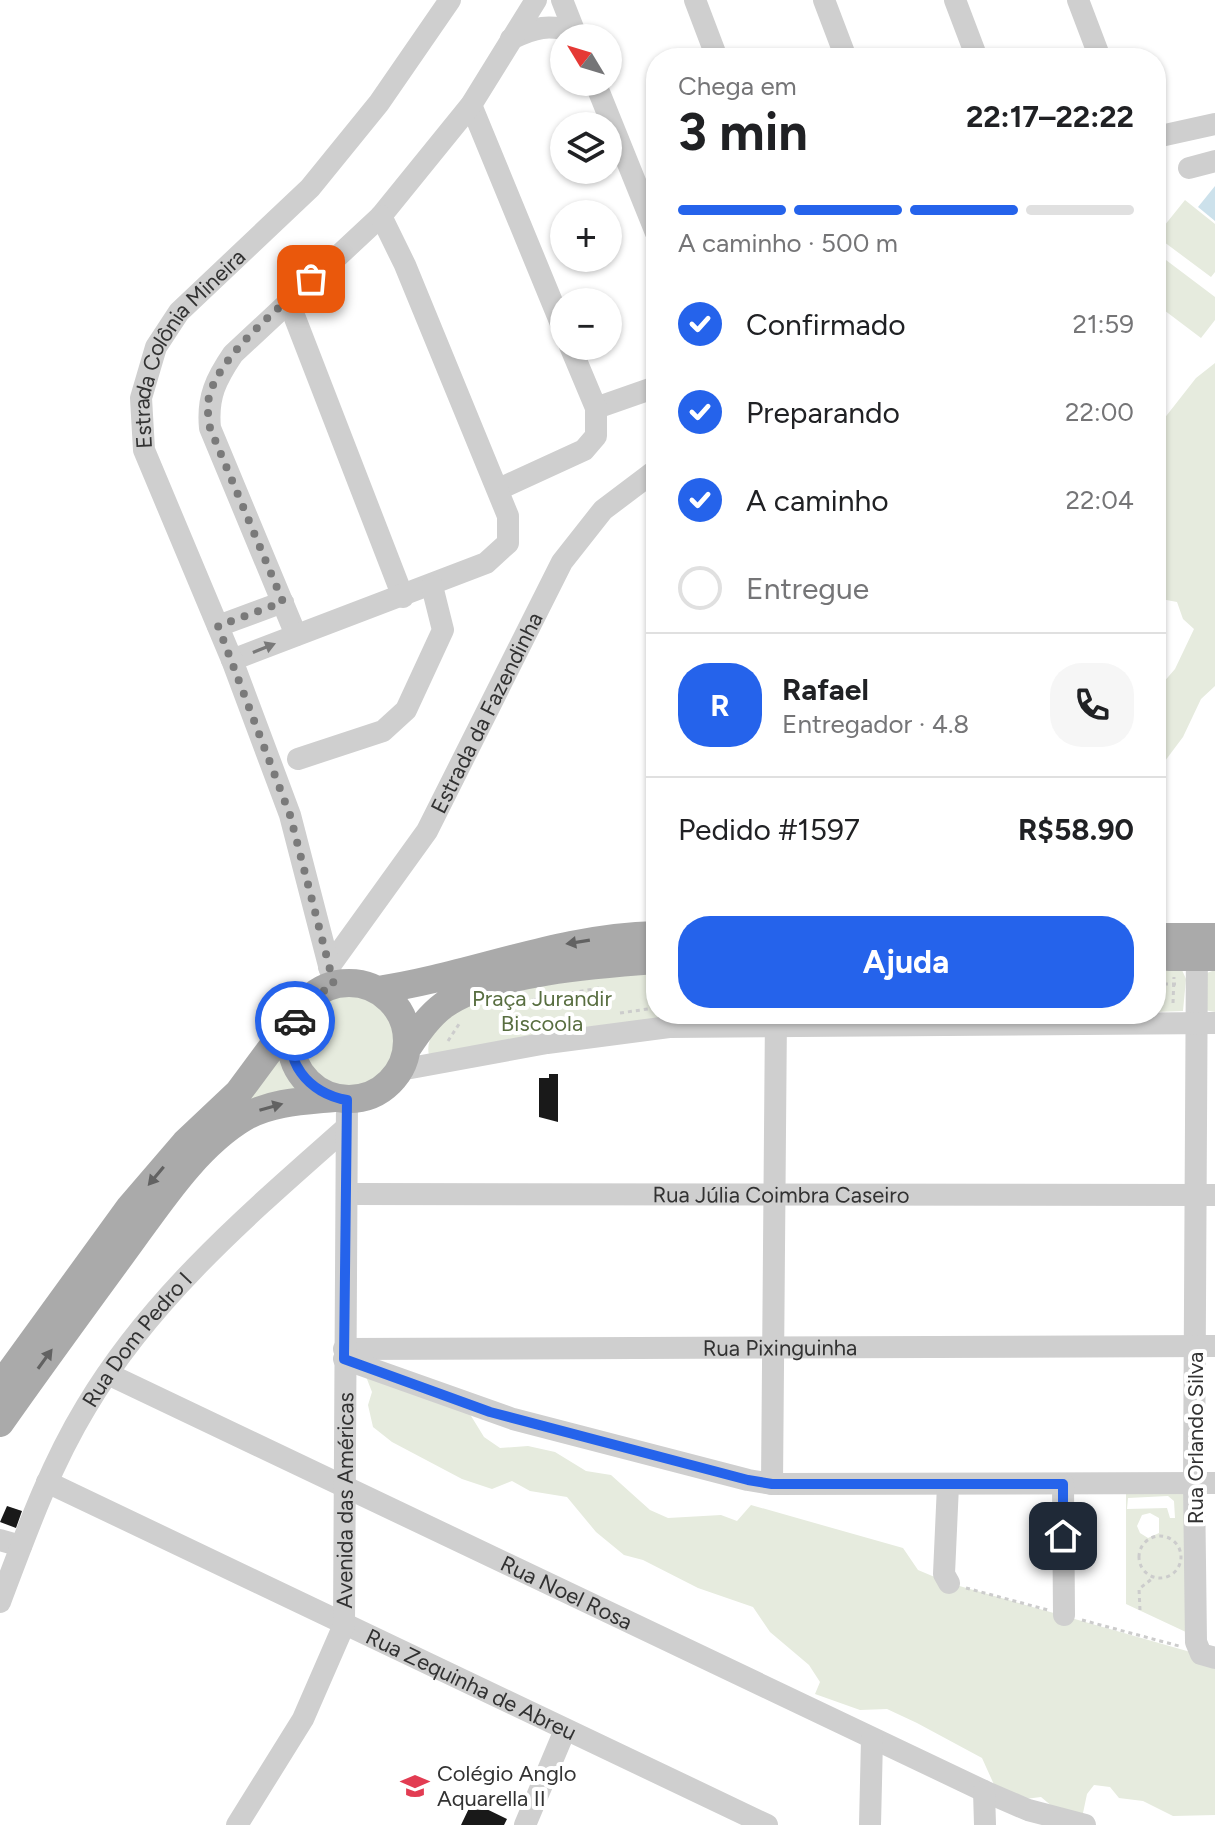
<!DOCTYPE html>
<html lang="pt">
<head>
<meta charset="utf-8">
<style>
	body { margin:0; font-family:Figtree,sans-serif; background:#f6f6f6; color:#202124; height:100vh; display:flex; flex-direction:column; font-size:30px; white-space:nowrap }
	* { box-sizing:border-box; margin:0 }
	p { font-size:26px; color:#757577 }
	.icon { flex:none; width:44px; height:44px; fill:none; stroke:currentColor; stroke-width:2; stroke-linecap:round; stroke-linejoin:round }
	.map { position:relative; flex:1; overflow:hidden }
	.drawer { position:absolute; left:646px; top:48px; width:520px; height:976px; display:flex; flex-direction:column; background:#fff; border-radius:32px; box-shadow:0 2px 6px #0004 }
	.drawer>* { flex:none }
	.needle { width:52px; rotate:308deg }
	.tools { position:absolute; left:550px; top:24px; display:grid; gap:16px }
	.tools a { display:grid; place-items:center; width:72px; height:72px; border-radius:50%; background:#fff; box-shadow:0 2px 6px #0004; font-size:40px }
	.pin { position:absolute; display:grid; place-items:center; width:68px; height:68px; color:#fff; margin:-34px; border-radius:16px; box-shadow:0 4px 12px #0006 }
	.courier { position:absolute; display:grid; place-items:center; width:80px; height:80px; margin:-40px; border:6px solid #2563eb; border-radius:50%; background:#fff; color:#222; box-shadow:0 2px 10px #0007 }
	.headline em { font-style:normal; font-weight:700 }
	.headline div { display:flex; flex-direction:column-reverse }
	.headline { display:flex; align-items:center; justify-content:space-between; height:136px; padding:0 32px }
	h1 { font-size:52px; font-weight:700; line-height:60px }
	.bar { display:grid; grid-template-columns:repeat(4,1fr); gap:12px 8px; align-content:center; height:96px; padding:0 32px }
	.bar i { height:10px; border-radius:6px; background:#e0e0e0 }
	.bar .active { background:#2563eb }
	.bar p { grid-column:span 4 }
	.line { display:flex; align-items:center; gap:20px; padding:0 32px; border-top:2px solid #e0e0e0 }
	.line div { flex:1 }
	.round { display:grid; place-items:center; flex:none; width:84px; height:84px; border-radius:32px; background:#f6f6f6 }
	ol { padding:0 32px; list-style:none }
	li { display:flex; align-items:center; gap:24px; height:88px }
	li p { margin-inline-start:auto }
	li .icon { padding:8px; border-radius:50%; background:#2563eb; color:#fff; stroke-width:4 }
	li:last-child { color:#757577 }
	li i { width:44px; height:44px; border:4px solid #e0e0e0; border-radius:50% }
	.cta { display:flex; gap:16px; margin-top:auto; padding:16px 32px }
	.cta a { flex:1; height:92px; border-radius:32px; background:#2563eb; color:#fff; font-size:32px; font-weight:700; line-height:92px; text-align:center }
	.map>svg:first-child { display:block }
</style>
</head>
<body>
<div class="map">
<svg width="1215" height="1825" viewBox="0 0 1215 1825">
	<rect width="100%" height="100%" fill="#fff"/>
	<path fill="#e6ebde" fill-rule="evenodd" d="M1185,200L1215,224V272L1211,277L1156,236Z
		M1162,257L1215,297V320L1201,338L1156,304V265Z
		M1215,363V686L1201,699L1183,737L1156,773V691L1175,669L1194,629L1183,619L1177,602L1156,598V429L1196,378Z
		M1156,967L1182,970L1186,979L1183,1011L1156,1012Z
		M656,968V1014H768L429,1055C422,1027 467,1002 490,995C541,980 603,976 656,968Z
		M1215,970V1012L1204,1010V974Z
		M298 1042a51 51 0 1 1 102 0a51 51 0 1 1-102 0Z
		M280,1049L286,1072L298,1090L259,1101L0,1400Z
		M365,1374L468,1411L484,1437L500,1448L528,1446L555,1452L586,1471L611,1475L650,1510L668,1518L721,1515L737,1521L751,1505L903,1548L918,1570L949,1583L1215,1659V1815L1173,1816L1143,1801L1119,1798L1110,1787L1094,1785L1087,1794L1083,1813L1059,1812L1041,1797L1025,1799L996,1789L982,1758L917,1723L887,1709L860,1710L815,1694L820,1682L809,1665L770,1632L753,1607L698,1588L643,1560L624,1555L596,1532L567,1497L530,1491L512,1481L492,1489L462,1479L392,1442L373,1427L368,1405L372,1392Z
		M1185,1486L1188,1633L1126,1604V1487ZM1168,1496L1174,1501L1175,1518H1170L1167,1508L1127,1509L1128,1498ZM1150,1513L1159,1518V1533L1148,1538L1140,1533L1137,1526L1142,1515Z"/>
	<path fill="#cce1eb" d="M1215,186V221L1198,207Z"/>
	<path fill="#191919" d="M549,1074H558V1122L539,1117V1078H549Z
		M7,1506L22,1511L16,1528L0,1522Z
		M472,1802L507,1819L504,1825H461Z"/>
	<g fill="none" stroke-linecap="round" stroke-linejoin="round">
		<path stroke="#ccc" stroke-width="3" stroke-dasharray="4 4" stroke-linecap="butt" d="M1156,984H1176
			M1173,1003L1174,977
			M493,1007L599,988
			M620,1013L648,1009
			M448,1041L461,1021
			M1139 1557a21 21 0 1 1 42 0a21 21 0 1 1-42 0Z
			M966,1588L1048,1610
			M1140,1610L1139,1589L1153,1578
			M1082,1620L1179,1646"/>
		<g stroke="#cfcfcf" stroke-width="22">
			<path d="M562,0L577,38"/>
			<path d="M695,0L717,58"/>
			<path d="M824,0L846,58"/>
			<path d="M955,0L977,58"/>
			<path d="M1078,0L1100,58"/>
			<path d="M511,39C535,27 549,24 575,32"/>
			<path d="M595,82L656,233"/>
			<path d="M471,105L564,331"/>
			<path d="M1156,137L1215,124"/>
			<path d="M1189,168L1215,161"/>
			<path d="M288,300L403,597"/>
			<path d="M596,408L656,387"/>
			<path d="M499,489L584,450L596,436V408L570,346"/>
			<path d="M218,626L283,602"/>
			<path d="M296,635L210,428C207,397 216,379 233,354L381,216L471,105L536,0"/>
			<path d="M232,660L486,563L508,543V516L405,265L381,216"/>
			<path d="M298,759L383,731L406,710L443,630L432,586"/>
			<path d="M1197,944L1194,1483L1196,1642L1201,1654L1215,1658"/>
			<path id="s1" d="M329,967L427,831L562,562L603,510L656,470"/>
			<path id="s2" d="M334,985L290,815L232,660L144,450L141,398L156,347L179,312L310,188L379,103L450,0"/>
			<path d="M400,1070L547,1043L669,1027L1215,1023"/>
			<path id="s3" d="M347,1194L1215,1195"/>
			<path id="s4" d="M344,1349L1215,1346"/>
			<path d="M344,1359L513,1419L748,1480L772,1484L1215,1483"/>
			<path id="s5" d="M108,1374L984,1791L1028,1810L1085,1825"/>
			<path id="s6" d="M47,1482L767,1825"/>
			<path d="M772,1484L776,1014"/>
			<path d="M1063,1484L1064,1615"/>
			<path d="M948,1485L944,1574L949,1583"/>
			<path d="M0,1540L21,1546"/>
			<path id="s7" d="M0,1602C25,1536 49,1468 86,1407C152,1296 250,1213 346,1128"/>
			<path d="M984,1791L985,1825"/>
			<path id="s8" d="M237,1825L303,1719L344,1625L347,1100"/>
			<path d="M525,1825L565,1730"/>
			<path d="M870,1825L872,1739"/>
		</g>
		<path stroke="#aaa" stroke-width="28" d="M1156,937H1215
			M1169,957H1215
			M291 1041a58 58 0 1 1 116 0a58 58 0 1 1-116 0Z
			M378,990C472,976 559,937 656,935
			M408,1047C418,1032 429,1016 444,1005C490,972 600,964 656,960
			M0,1386L130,1207L185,1143L238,1093L298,1012
			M0,1423C40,1366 81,1310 122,1254C157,1207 194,1147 245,1117C272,1102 304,1101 334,1098"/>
	</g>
	<defs><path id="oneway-solid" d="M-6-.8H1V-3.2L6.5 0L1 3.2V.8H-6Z" transform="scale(2)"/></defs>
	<use fill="#797979" href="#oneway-solid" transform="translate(264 648) rotate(-22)"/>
	<g fill="#626262">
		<use href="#oneway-solid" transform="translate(578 942) rotate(171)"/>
		<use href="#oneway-solid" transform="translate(271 1107) rotate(-16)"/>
		<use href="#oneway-solid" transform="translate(156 1176) rotate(130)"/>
		<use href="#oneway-solid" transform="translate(45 1359) rotate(-54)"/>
	</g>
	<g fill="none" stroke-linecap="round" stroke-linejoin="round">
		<path stroke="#7a7a7a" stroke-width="8" stroke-dasharray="0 14.4" d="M295,1021L308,1000L334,985L290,815L218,626L283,602L210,428C209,420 207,410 208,403C213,359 280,308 311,279"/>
		<path stroke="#2563eb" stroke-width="10" d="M295,1021C280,1060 309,1094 347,1100L344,1359L490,1412L748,1480L772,1484H1063V1536"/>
	</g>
	<defs>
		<symbol id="school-bare" viewBox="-9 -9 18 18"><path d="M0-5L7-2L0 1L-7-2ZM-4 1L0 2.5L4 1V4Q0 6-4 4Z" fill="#e23c52" stroke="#fff" stroke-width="2.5" paint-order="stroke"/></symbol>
	</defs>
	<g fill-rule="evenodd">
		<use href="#school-bare" x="395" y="1766" width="40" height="40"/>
	</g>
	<g text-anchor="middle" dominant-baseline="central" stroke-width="8" stroke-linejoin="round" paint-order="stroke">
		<g font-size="22" fill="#323232" stroke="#fff">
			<text stroke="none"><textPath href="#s2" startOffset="686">Estrada Colônia Mineira</textPath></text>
			<text stroke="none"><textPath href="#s1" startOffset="300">Estrada da Fazendinha</textPath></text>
			<text stroke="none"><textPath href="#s3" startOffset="434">Rua Júlia Coimbra Caseiro</textPath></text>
			<text stroke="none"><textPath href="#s7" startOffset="298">Rua Dom Pedro I</textPath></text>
			<text stroke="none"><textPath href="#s4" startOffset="436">Rua Pixinguinha</textPath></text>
			<text transform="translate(1195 1438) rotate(-90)">Rua Orlando Silva</text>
			<text stroke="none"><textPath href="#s8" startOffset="352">Avenida das Américas</textPath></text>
			<text stroke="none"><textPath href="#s5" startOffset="508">Rua Noel Rosa</textPath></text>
			<text stroke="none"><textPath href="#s6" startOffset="470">Rua Zequinha de Abreu</textPath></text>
		</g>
		<g font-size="22" fill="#586e40" stroke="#fff">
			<text x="542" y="998">Praça Jurandir<tspan x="542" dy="25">Biscoola</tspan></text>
		</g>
		<g font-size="22" fill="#323232" stroke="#fff" text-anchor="start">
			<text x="437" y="1773">Colégio Anglo<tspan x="437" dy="25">Aquarella II</tspan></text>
		</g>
	</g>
</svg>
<div class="tools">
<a><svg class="needle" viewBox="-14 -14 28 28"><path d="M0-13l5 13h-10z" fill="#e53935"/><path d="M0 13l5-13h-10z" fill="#757577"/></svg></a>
<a><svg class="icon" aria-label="layers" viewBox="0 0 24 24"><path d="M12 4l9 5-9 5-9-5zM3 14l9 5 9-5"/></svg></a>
<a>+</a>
<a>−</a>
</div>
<div class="pin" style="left:311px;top:279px;background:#ea580c"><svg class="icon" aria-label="bag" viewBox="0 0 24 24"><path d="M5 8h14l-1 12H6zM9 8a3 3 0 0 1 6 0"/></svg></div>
<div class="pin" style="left:1063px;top:1536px;background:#1f2937"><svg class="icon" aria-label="home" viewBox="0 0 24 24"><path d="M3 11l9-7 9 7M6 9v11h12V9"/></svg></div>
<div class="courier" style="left:295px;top:1021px"><svg class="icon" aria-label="car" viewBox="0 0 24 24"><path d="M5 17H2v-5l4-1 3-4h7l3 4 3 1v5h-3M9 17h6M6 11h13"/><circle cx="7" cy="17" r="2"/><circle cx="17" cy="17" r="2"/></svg></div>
<section class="drawer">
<div class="headline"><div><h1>3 min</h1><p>Chega em</p></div><em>22:17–22:22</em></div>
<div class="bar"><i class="active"></i><i class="active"></i><i class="active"></i><i></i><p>A caminho · 500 m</p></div>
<ol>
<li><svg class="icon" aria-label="check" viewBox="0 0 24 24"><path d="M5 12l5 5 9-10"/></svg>Confirmado<p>21:59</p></li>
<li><svg class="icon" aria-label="check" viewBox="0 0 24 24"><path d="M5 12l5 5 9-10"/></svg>Preparando<p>22:00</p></li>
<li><svg class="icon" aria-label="check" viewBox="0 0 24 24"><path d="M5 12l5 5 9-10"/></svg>A caminho<p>22:04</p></li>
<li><i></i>Entregue</li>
</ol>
<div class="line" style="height:144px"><b class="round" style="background:#2563eb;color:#fff">R</b><div><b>Rafael</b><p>Entregador · 4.8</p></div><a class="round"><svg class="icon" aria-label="phone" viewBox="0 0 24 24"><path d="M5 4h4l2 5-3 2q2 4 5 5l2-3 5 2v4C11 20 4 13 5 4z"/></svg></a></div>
<div class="line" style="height:104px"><div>Pedido #1597</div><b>R$58.90</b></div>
<div class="cta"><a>Ajuda</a></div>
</section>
</div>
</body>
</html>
